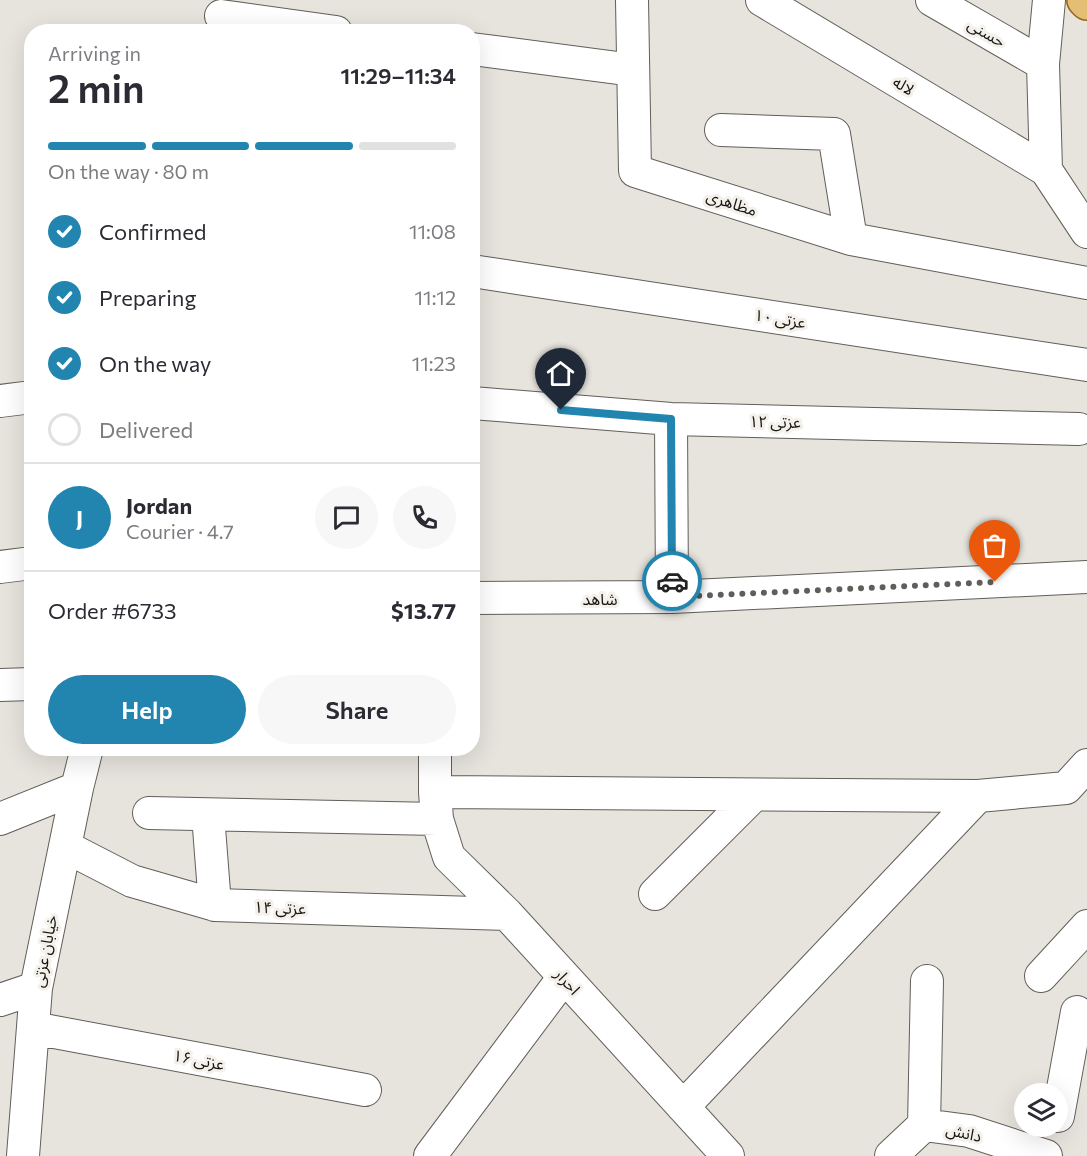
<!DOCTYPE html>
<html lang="en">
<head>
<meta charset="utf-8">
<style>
	body { margin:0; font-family:Commissioner,"Noto Sans Arabic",sans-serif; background:#f7f7f7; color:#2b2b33; height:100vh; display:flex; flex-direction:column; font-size:22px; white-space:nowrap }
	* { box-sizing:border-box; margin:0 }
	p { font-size:20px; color:#7c7c81 }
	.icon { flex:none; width:33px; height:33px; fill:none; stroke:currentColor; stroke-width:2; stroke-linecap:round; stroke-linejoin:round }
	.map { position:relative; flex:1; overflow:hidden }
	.panel { position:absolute; left:24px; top:24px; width:456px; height:732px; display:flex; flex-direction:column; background:#fff; border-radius:24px; box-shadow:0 6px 24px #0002 }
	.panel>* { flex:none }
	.controls { position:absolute; left:1014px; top:1083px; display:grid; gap:12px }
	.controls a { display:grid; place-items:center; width:54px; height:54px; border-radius:50%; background:#fff; box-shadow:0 6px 24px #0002; font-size:30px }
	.pin { position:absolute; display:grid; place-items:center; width:51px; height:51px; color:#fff; margin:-62px -26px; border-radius:50% 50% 50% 0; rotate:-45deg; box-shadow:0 0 6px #0007 }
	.pin .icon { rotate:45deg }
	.courier { position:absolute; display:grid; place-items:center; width:60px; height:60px; margin:-30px; border:4px solid #2285af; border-radius:50%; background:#fff; color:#222; box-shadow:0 2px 8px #0007 }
	.head em { font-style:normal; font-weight:600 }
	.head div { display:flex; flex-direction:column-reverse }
	.head { display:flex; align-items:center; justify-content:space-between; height:102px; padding:0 24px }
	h1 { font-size:39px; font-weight:600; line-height:45px }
	.bar { display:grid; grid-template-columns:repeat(4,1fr); gap:9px 6px; align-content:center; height:72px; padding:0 24px }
	.bar i { height:8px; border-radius:4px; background:#e1e1e2 }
	.bar .current { background:#2285af }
	.bar p { grid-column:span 4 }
	.line { display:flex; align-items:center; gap:15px; padding:0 24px; border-top:2px solid #e1e1e2 }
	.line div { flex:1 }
	.round { display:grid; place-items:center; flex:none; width:63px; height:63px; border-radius:32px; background:#f7f7f7 }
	ol { padding:0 24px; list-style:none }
	li { display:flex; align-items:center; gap:18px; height:66px }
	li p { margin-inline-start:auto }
	li .icon { padding:6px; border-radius:50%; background:#2285af; color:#fff; stroke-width:4 }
	li:last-child { color:#7c7c81 }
	li i { width:33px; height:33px; border:3px solid #e1e1e2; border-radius:50% }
	.action { display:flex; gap:12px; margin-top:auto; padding:12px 24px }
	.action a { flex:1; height:69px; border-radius:36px; background:#2285af; color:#fff; font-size:24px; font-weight:600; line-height:69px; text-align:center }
	.action a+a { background:#f7f7f7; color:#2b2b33 }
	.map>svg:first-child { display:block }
</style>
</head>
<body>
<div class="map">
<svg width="1087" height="1156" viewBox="0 0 1087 1156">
	<rect width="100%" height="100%" fill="#e7e3dd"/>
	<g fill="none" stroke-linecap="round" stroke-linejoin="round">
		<defs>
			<path id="minor" d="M632,0L635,171L851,239L1087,283
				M762,0L1046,170
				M932,0L1043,64
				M1049,0L1043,64L1046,170L1087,232
				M221,16L336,32
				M472,49L633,70
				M721,130L834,134L851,239
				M472,271L1087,365
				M0,401L32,397
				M472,403L671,419L1079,429
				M671,419L672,597
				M0,567L32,563
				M472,598L672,597L1087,577
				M0,685L32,684
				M435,748V792L437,819L449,857L507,914L728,1156
				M435,792L978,796L1066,788L1087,765
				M149,813L437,819
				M208,815L215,905
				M0,819L77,788
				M66,847L132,881L215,905L507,914
				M655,894L754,795
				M1041,976L1087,926
				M0,1000L36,988
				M33,1028L365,1090
				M683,1107L978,796
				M1058,1116L1077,1012
				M924,1125L927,981
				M23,1156L36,988L77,788L87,748
				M430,1156L564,977
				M891,1156L924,1125L969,1131L1046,1156"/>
			<path id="major" d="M1084,0L1087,3"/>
		</defs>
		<use href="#minor" stroke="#625e59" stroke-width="34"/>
		<use href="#major" stroke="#916717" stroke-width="36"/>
		<use href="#minor" stroke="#fff" stroke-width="32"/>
		<use href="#major" stroke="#e5be75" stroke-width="33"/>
	</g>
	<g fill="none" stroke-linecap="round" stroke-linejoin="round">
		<path stroke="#605e5a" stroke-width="6" stroke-dasharray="0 10.8" d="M672,581V597L995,582"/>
		<path stroke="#2285af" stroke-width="8" d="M561,410L671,419L672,581"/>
	</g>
	<g text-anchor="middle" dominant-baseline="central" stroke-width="6" stroke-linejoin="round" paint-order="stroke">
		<g font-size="16" fill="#171614" stroke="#f4f0ea">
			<text transform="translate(987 32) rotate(30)">حسنی</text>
			<text transform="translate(904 85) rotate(31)">لاله</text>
			<text transform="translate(732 202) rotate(18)">مظاهری</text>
			<text transform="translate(780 318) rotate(9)">عزتی ۱۰</text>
			<text transform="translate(775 421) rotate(1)">عزتی ۱۲</text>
			<text x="600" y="598">شاهد</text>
			<text transform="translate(280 907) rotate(2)">عزتی ۱۴</text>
			<text transform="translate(44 951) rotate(-79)">خیابان عزتی</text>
			<text transform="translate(568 981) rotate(48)">احرار</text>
			<text transform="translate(199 1059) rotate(11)">عزتی ۱۶</text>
			<text transform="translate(964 1132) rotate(12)">دانش</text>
		</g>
	</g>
</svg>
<div class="controls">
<a><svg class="icon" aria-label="layers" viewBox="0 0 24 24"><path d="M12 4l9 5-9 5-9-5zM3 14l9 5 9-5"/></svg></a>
</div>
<div class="pin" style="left:995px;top:582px;background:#ea580c"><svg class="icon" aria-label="bag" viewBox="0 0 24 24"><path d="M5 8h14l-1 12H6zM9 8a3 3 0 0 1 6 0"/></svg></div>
<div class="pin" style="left:561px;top:410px;background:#1f2937"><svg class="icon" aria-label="home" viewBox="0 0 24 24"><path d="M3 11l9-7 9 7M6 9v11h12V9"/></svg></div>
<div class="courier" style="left:672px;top:581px"><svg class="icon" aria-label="car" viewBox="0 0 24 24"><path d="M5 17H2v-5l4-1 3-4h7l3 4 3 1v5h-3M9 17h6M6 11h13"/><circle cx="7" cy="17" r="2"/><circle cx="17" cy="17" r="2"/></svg></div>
<section class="panel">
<div class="head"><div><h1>2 min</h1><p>Arriving in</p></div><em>11:29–11:34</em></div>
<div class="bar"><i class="current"></i><i class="current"></i><i class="current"></i><i></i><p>On the way · 80 m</p></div>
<ol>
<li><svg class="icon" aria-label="check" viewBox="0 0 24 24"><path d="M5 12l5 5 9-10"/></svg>Confirmed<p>11:08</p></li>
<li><svg class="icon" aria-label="check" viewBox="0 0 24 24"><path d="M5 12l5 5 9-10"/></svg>Preparing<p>11:12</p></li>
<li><svg class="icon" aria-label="check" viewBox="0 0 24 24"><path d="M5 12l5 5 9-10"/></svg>On the way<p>11:23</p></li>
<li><i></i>Delivered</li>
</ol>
<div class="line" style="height:108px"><b class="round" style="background:#2285af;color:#fff">J</b><div><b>Jordan</b><p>Courier · 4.7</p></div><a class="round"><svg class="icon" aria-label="chat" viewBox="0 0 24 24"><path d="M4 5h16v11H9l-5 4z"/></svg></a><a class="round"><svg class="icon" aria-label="phone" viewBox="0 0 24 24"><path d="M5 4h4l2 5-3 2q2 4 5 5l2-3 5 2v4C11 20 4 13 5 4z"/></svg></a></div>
<div class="line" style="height:78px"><div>Order #6733</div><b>$13.77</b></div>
<div class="action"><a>Help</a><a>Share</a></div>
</section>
</div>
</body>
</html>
